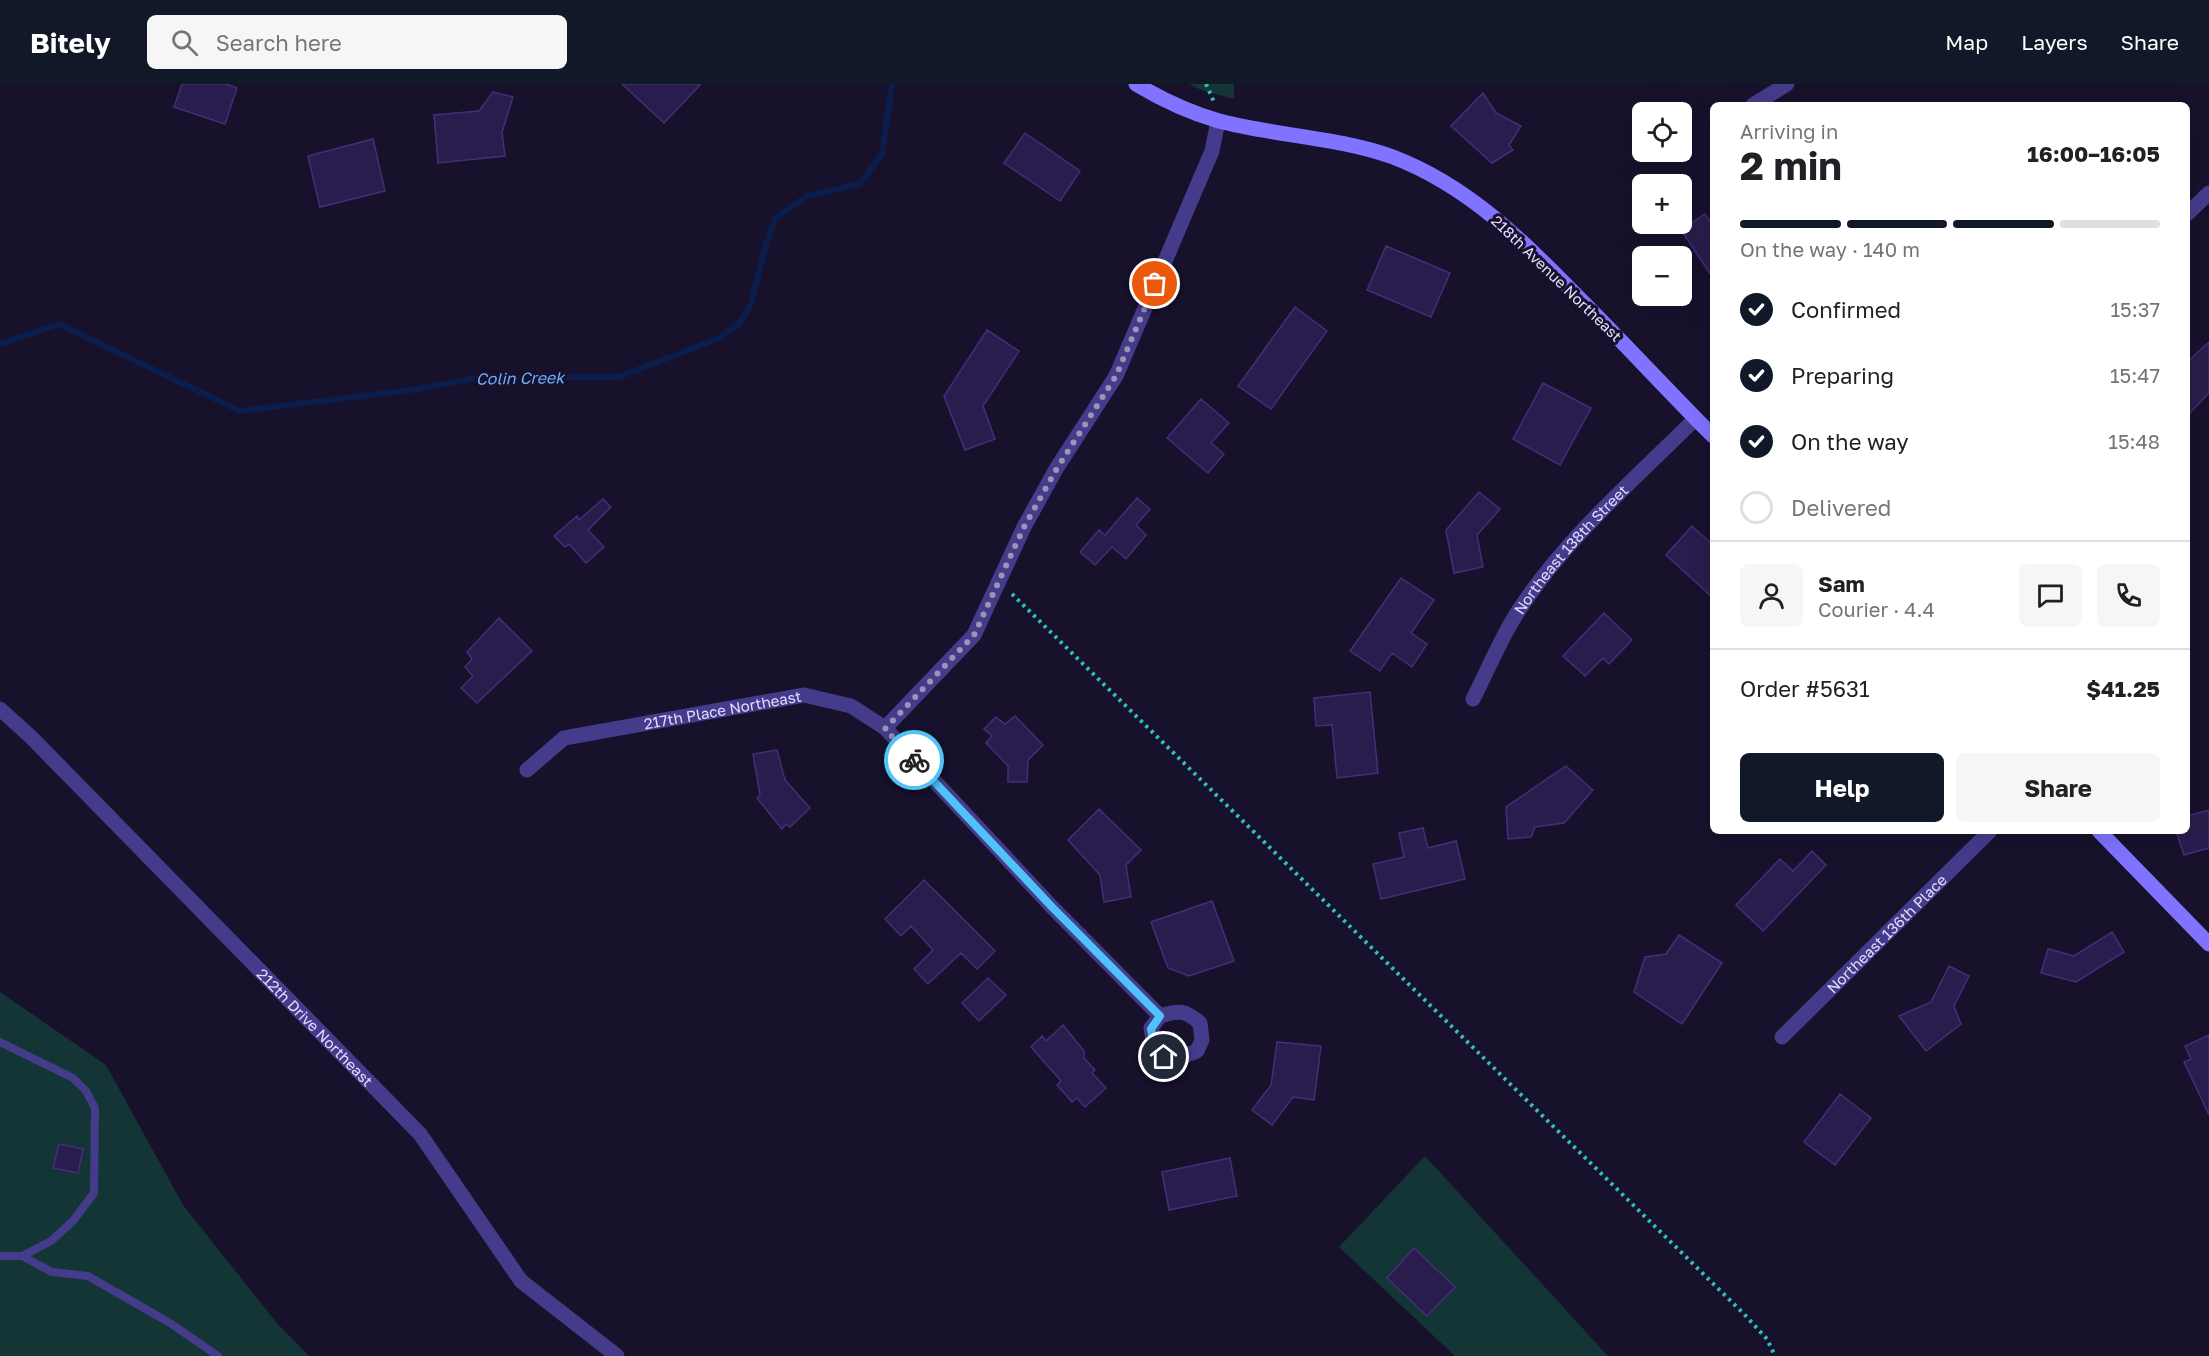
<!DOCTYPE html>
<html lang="en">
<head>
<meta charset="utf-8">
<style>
	body { margin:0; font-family:"Golos Text",sans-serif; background:#f6f6f6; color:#202124; height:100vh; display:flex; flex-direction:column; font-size:22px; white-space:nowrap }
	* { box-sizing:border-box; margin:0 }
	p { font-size:20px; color:#757577 }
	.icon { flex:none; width:33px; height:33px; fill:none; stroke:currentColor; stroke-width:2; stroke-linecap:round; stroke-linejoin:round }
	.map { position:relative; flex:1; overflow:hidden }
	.panel { position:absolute; left:1710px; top:18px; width:480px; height:732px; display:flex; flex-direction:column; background:#fff; border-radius:9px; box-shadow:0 6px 24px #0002 }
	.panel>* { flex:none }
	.buttons { position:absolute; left:1632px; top:18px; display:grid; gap:12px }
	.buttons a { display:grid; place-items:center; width:60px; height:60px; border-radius:9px; background:#fff; box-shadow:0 6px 24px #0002; font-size:30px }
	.pin { position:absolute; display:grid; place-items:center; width:51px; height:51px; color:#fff; margin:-26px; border:3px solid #fff; border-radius:50%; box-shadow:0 2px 6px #0007 }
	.courier { position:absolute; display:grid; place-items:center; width:60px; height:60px; margin:-30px; border:4px solid #4fc3f7; border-radius:50%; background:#fff; color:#222; box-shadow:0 2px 8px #0007 }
	.summary em { font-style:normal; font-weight:700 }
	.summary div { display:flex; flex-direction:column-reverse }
	.summary { display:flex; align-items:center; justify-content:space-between; height:102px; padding:0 30px }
	h1 { font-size:39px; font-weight:700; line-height:45px }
	.bar { display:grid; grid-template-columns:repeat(4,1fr); gap:9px 6px; align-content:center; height:72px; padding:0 30px }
	.bar i { height:8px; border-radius:4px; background:#e0e0e0 }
	.bar .current { background:#111827 }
	.bar p { grid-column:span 4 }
	.line { display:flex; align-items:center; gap:15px; padding:0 30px; border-top:2px solid #e0e0e0 }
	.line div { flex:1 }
	.round { display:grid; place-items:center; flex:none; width:63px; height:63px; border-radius:9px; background:#f6f6f6 }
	ol { padding:0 30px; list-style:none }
	li { display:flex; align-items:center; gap:18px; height:66px }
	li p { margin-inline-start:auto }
	li .icon { padding:6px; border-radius:50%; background:#111827; color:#fff; stroke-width:4 }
	li:last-child { color:#757577 }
	li i { width:33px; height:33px; border:3px solid #e0e0e0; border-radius:50% }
	.action { display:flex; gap:12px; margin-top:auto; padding:12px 30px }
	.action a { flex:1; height:69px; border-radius:9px; background:#111827; color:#fff; font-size:24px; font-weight:700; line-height:69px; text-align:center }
	.action a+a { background:#f6f6f6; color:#202124 }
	header { display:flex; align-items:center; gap:36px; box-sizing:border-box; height:84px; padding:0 30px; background:#111827; color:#fff }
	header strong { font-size:28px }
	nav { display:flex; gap:33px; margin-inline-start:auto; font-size:21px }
	.search { width:420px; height:54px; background:#f6f6f6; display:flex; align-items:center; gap:15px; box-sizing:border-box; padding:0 21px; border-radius:9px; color:#757577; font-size:22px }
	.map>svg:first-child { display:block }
</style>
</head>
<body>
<header>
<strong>Bitely</strong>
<div class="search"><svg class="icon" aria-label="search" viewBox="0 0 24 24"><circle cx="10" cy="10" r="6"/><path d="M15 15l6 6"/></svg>Search here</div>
<nav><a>Map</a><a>Layers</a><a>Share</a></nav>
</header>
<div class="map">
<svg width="2209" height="1272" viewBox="0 0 2209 1272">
	<rect width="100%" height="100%" fill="#17112c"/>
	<path fill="#143536" d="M1189,0H1234V15L1201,6Z
		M0,908L106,981L183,1121L276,1238L309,1272H0Z
		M1425,1072L1608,1272H1455L1339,1163Z"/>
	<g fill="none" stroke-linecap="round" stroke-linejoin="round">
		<path stroke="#0b1e4b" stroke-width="6" d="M0,260L59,240L240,327L411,306L477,294L619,293L719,254L740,239L751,220L765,164L775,134L807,112L860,100L882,70L892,0"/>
	</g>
	<path fill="#2a1d4d" stroke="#422f79" stroke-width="1.5" d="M182,0H226L237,4L225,40L174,23Z
		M622,0H701L664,39Z
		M493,8L513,13L502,48L505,72L438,79L434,31L479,27Z
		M1483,9L1496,29L1521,42L1509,61L1513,66L1492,79L1451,42Z
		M1025,49L1080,87L1060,117L1004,79Z
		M373,55L385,107L320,123L308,72Z
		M1705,130L1713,141V194L1681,146Z
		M1386,162L1450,189L1431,233L1367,206Z
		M1295,223L1327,247L1271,325L1238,302Z
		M987,246L1019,267L983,322L995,355L965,366L944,312Z
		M2209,258V309L2187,332V278Z
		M1543,299L1591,324L1560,381L1513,355Z
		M1201,315L1229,339L1211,359L1224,370L1208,389L1167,354Z
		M1479,408L1500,425L1477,451L1483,483L1454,489L1446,446Z
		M1137,414L1150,425L1136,441L1146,451L1126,475L1112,463L1095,481L1080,468L1099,446L1105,451Z
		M603,415L611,423L588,446L604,463L586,479L569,460L565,463L554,452L577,432L579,436Z
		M1692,442L1713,461V514L1666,471Z
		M1401,494L1434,516L1411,549L1427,560L1412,583L1392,569L1380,587L1350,567Z
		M1604,529L1632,556L1609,580L1603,574L1585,592L1563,572Z
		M499,534L532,567L477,619L461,604L473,592L465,583L472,575L467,568Z
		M1370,608L1378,689L1337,694L1332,641L1316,642L1314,614Z
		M1015,632L1043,661L1028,676L1027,698H1008V682L986,659L992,652L984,645L996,633L1005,640Z
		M777,666L785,696L810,724L790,743L786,740L782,745L757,714L760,711L753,670Z
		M1566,682L1593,706L1564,739L1535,743L1531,753L1508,755L1506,723Z
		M1099,725L1141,766L1126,781L1131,813L1104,818L1100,791L1068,756Z
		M2209,726V764L2184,771L2176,747H2187V732Z
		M1423,744L1428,764L1456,757L1465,795L1381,815L1373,780L1404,773L1399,749Z
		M1812,767L1826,781L1763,847L1736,821L1780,775L1793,787Z
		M924,796L995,867L977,885L961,869L928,900L914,885L933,866L911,842L901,852L885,835Z
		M1212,817L1234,877L1189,892L1168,884L1151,838Z
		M2112,848L2124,868L2076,898L2041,889L2048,865L2074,872Z
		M1679,851L1722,879L1682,940L1634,908L1645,873L1666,870Z
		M1949,882L1969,892L1954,922L1961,940L1926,967L1899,932L1931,918Z
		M988,894L1006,911L979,937L962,919Z
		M1063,941L1084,967V974L1095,986L1092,989L1106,1004L1085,1023L1077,1014L1072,1018L1057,1001L1061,997L1031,963L1042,952L1046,957Z
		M2209,951V1031L2184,978L2191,975L2185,962Z
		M1277,958L1321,962L1314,1016L1293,1013L1272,1041L1252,1026L1271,1001Z
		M1840,1010L1871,1034L1835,1081L1804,1058Z
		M59,1060L83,1065L78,1089L53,1084Z
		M1230,1074L1237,1112L1169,1126L1162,1088Z
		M1414,1164L1455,1203L1427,1232L1387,1194Z"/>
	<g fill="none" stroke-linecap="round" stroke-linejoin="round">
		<path stroke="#30bfbf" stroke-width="4" stroke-dasharray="3 4.5" stroke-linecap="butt" d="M1206,0L1214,18
			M1012,510L1744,1230L1767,1255L1775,1272"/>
		<path stroke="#443c8b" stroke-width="8" d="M0,958L73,994L86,1007L95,1024L94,1109L73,1137L51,1157L22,1172H0
			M22,1172L52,1188L88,1192L170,1239L218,1272"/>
		<g stroke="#443c8b" stroke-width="15">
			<path d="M1753,21L1787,0"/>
			<path d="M2187,130L2209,109"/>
			<path id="s1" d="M1473,615C1488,586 1501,553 1519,526C1565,455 1636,394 1695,335"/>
			<path id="s2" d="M0,625L31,653L420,1050L521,1197L617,1272"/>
			<path d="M885,644L974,551L1024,443L1056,385L1116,292L1212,67L1218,37"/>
			<path id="s3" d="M527,686L564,654L804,611L851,622L885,644L1052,823L1160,932L1151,944L1154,962L1164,973L1184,972L1197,967L1202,956L1200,939C1185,926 1179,926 1160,932"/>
			<path id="s4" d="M1782,953L1990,747"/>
		</g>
		<path stroke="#7f73ff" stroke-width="15" d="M1136,0C1161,15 1191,29 1219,37C1276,52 1337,53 1393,73C1469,102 1524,158 1580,215C1625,260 1668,307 1713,352
			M2099,747L2209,860"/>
	</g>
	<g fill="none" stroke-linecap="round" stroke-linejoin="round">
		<path stroke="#9b95b5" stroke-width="6" stroke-dasharray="0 10.8" d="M914,676L885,645L974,551L1024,443L1056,386L1116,292L1155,200"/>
		<path stroke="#4fc3f7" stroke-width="8" d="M914,676L1052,823L1160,932L1151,945L1154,962L1164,973"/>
	</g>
	<g text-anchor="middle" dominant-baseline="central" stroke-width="6" stroke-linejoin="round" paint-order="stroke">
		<g font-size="15" fill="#e2dcff" stroke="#17112c">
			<text transform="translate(1557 194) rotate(44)">218th Avenue Northeast</text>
			<text stroke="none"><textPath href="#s1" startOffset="180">Northeast 138th Street</textPath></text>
			<text stroke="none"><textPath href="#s3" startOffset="210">217th Place Northeast</textPath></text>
			<text stroke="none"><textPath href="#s4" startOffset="147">Northeast 136th Place</textPath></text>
			<text stroke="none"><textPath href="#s2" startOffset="448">212th Drive Northeast</textPath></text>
		</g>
		<g font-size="16" font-style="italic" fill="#6ab1ff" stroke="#17112c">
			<text transform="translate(520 294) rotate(-1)">Colin Creek</text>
		</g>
	</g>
</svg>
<div class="buttons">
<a><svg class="icon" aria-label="locate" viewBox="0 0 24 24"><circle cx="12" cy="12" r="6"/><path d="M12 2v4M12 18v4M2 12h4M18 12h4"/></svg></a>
<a>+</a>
<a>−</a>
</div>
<div class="pin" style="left:1155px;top:200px;background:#ea580c"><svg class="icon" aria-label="bag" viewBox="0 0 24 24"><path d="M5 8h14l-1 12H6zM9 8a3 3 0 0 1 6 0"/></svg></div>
<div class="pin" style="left:1164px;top:973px;background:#1f2937"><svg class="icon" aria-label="home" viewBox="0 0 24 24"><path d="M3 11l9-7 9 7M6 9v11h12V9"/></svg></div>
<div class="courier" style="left:914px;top:676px"><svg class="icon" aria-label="bike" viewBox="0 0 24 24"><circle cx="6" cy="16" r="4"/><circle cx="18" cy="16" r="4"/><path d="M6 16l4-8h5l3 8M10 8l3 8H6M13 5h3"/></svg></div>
<section class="panel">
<div class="summary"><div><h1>2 min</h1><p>Arriving in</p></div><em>16:00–16:05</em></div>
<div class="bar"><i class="current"></i><i class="current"></i><i class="current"></i><i></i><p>On the way · 140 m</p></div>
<ol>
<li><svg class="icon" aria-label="check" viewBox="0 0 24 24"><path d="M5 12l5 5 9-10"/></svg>Confirmed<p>15:37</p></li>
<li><svg class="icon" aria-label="check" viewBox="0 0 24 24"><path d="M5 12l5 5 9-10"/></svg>Preparing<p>15:47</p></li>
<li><svg class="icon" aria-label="check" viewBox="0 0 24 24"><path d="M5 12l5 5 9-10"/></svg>On the way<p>15:48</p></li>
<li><i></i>Delivered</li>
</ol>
<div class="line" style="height:108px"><a class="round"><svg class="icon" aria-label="person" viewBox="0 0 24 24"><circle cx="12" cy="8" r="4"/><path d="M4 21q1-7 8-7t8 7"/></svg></a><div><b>Sam</b><p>Courier · 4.4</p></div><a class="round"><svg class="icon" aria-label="chat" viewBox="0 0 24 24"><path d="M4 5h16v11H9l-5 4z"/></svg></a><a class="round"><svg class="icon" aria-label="phone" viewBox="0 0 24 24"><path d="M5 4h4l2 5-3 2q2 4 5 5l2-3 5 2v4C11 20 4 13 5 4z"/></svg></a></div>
<div class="line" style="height:78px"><div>Order #5631</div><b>$41.25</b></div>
<div class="action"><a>Help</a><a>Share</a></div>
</section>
</div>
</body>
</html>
